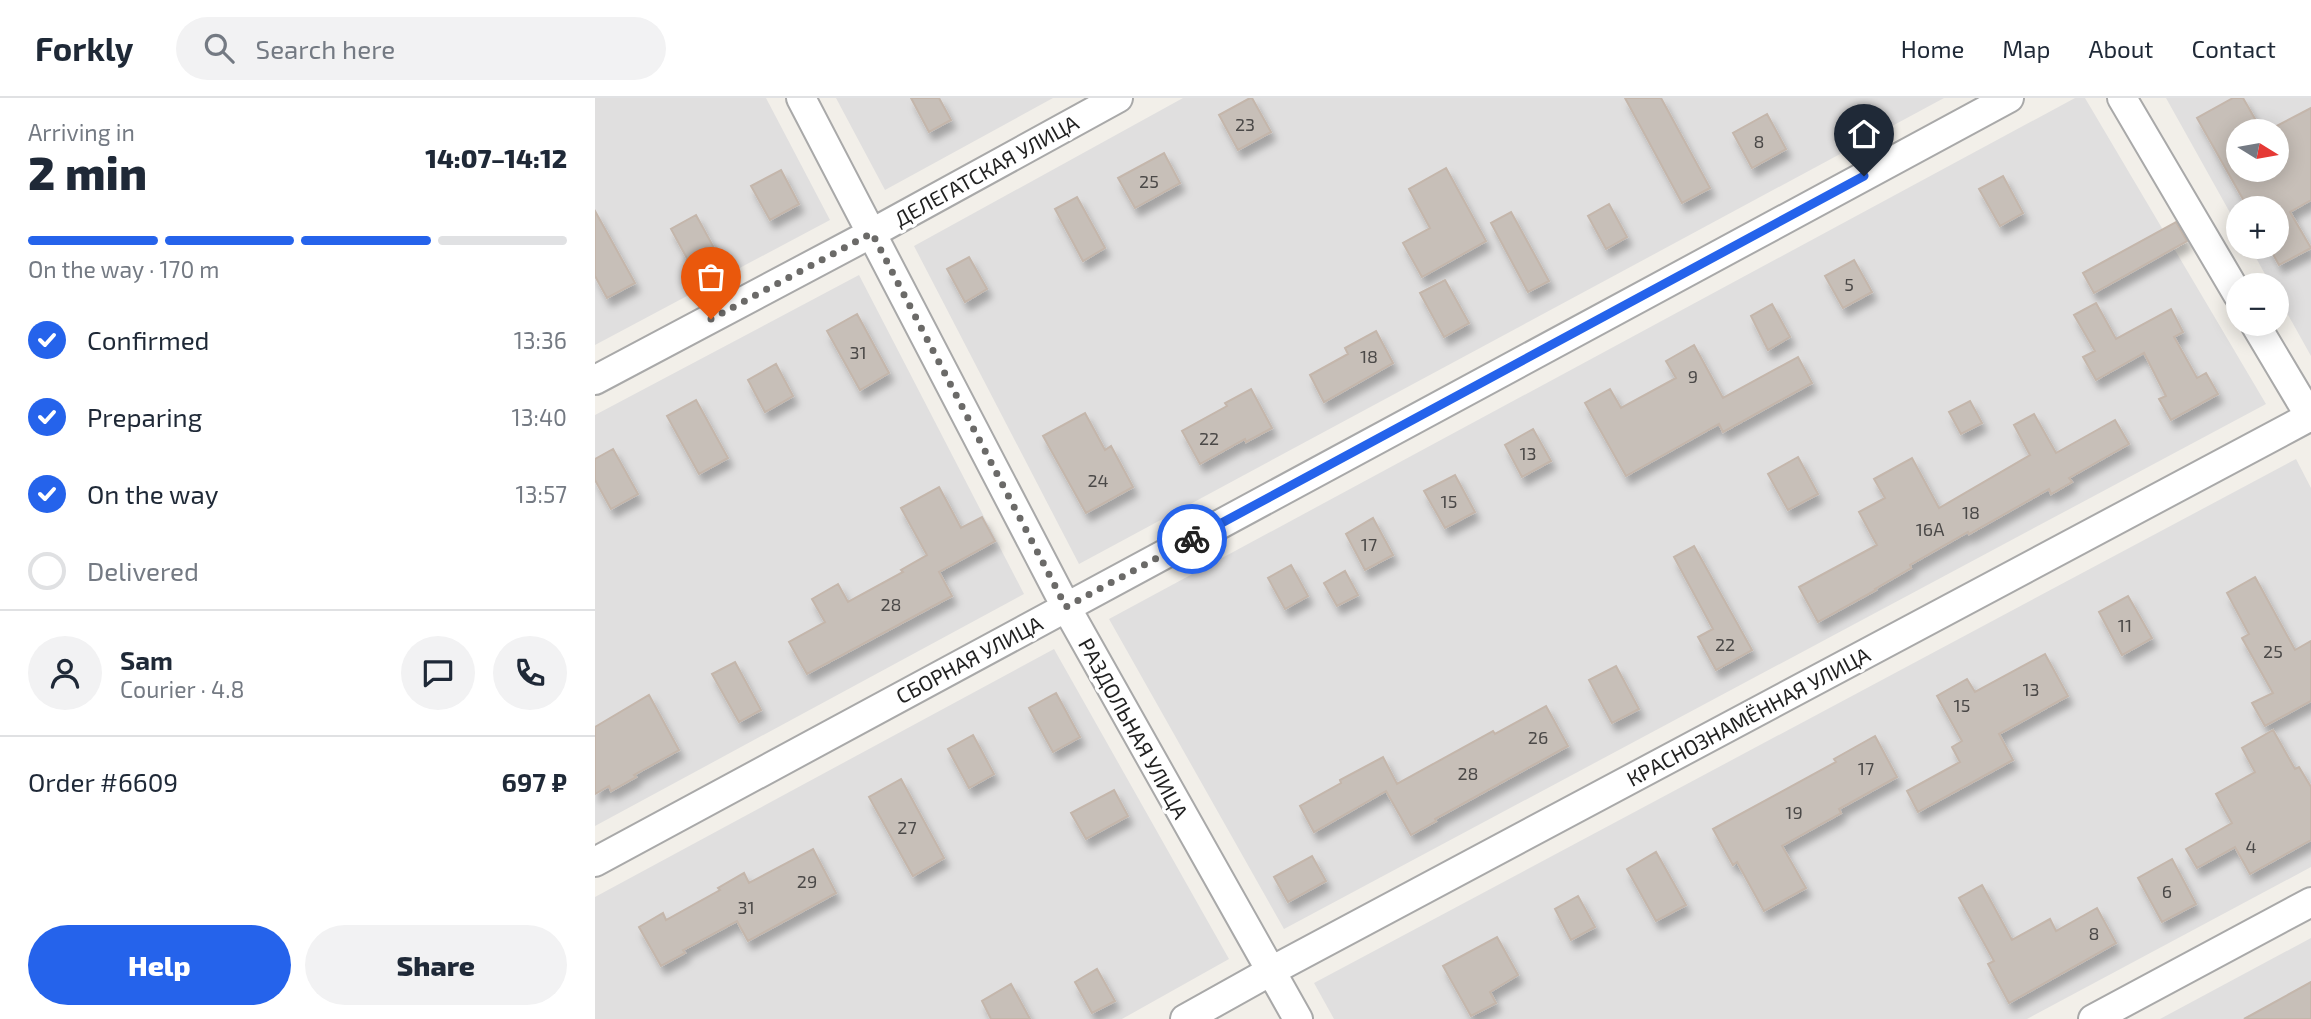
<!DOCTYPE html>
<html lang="en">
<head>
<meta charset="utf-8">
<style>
	body { margin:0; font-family:"Exo 2",sans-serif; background:#f2f2f3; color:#1f2937; height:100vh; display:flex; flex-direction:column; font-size:26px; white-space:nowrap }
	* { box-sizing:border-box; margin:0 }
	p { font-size:23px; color:#747a83 }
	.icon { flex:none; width:38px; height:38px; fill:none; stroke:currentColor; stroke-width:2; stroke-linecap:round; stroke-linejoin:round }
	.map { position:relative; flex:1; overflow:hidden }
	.details { display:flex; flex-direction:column; background:#fff; width:595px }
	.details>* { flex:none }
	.needle { width:46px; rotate:101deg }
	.tools { position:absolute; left:1631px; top:21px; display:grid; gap:14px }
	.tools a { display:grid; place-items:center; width:63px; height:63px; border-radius:50%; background:#fff; box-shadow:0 4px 18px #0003; font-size:35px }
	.pin { position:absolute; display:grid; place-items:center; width:60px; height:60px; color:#fff; margin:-72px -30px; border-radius:50% 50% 50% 0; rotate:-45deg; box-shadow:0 0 7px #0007 }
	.pin .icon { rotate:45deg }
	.courier { position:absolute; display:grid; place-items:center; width:70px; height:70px; margin:-35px; border:5px solid #2563eb; border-radius:50%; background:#fff; color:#222; box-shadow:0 2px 9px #0007 }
	.headline em { font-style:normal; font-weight:800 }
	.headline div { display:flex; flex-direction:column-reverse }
	.headline { display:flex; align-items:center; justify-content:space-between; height:119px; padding:0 28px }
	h1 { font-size:46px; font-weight:800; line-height:52px }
	.bar { display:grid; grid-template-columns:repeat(4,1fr); gap:10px 7px; align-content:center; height:84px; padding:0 28px }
	.bar i { height:9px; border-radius:5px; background:#e0e1e3 }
	.bar .active { background:#2563eb }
	.bar p { grid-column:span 4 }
	.line { display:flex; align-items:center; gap:18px; padding:0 28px; border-top:2px solid #e0e1e3 }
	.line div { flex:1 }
	.round { display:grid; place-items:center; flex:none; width:74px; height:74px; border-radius:37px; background:#f2f2f3 }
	ol { padding:0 28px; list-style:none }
	li { display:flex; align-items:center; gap:21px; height:77px }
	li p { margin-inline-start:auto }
	li .icon { padding:7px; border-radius:50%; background:#2563eb; color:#fff; stroke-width:4 }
	li:last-child { color:#747a83 }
	li i { width:38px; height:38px; border:4px solid #e0e1e3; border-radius:50% }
	.action { display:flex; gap:14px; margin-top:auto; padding:14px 28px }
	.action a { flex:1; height:80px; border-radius:42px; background:#2563eb; color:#fff; font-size:28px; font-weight:800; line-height:80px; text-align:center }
	.action a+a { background:#f2f2f3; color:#1f2937 }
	header { display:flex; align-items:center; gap:42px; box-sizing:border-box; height:98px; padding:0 35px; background:#fff; border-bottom:2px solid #e0e1e3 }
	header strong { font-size:33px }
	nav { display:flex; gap:38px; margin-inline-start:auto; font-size:24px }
	.search { width:490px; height:63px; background:#f2f2f3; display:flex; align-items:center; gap:18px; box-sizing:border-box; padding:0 24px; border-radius:38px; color:#747a83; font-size:26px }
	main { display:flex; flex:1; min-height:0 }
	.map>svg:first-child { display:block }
</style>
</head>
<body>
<header>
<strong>Forkly</strong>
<div class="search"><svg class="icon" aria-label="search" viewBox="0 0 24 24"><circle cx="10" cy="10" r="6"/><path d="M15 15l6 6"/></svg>Search here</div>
<nav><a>Home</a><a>Map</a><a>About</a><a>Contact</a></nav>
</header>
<main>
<section class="details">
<div class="headline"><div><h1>2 min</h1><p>Arriving in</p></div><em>14:07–14:12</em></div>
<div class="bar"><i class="active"></i><i class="active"></i><i class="active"></i><i></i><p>On the way · 170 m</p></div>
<ol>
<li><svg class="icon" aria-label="check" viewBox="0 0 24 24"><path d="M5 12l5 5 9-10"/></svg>Confirmed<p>13:36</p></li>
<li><svg class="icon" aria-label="check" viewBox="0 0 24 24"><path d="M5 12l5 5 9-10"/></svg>Preparing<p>13:40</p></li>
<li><svg class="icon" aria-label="check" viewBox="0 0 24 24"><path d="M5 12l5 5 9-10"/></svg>On the way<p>13:57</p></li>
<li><i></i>Delivered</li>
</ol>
<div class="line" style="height:126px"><a class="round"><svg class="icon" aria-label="person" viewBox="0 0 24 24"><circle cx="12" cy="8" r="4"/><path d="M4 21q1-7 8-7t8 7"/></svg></a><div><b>Sam</b><p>Courier · 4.8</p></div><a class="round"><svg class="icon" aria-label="chat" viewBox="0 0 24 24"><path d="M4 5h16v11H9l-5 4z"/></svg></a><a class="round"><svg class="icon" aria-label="phone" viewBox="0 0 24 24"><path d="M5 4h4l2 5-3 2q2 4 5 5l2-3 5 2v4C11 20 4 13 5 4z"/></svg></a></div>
<div class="line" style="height:91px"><div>Order #6609</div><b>697 ₽</b></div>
<div class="action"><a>Help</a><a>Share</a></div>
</section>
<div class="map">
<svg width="1716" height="921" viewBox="0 0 1716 921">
	<defs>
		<filter id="shadow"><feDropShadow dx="4.5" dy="8" stdDeviation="3.5" flood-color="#0004"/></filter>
	</defs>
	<rect width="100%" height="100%" fill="#f2efe9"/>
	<path fill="#e0dfdf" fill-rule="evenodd" d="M0,0H171L235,122L0,247Z
		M241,0H458L290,92Z
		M588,0H1349L484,466L319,148Z
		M1480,0H1490L1671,306L689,831L514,521Z
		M1571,0H1716V258L1682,197V187H1676L1655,149H1682V110H1643V129ZM1643,33H1682V72H1643Z
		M264,177L429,496L0,728V317Z
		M1701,361L1716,390V769L1432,921H739L719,885Z
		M459,551L634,861L527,921H0V799Z
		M1716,840V921H1565Z"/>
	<path fill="#c7bfb8" stroke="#c4b6ab" stroke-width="2" filter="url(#shadow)" d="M316,0H344L356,22L334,34Z
		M655,0H657L676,34L643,52L624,17Z
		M1030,0H1066L1115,90L1087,105Z
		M1638,0H1648L1667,33H1643V72H1682V33H1672L1716,10V102L1695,114L1716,150L1684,167L1674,149H1682V110H1653L1602,20Z
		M1172,16L1191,51L1157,70L1138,35Z
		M569,55L585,85L540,110L523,80Z
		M851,70L891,143L827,179L808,145L835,130L814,91Z
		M186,72L204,106L175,122L156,88Z
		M1408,78L1428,115L1405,128L1384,91Z
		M482,99L510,150L488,163L460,111Z
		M1014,106L1032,139L1011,151L993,118Z
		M0,113L40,185L12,200L0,178Z
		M916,114L954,183L933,194L896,125Z
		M101,117L119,150L94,164L76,131Z
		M1581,124L1592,143L1499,195L1488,175Z
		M374,159L392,191L370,204L352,171Z
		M1259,162L1277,194L1248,210L1230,178Z
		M850,182L874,225L849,239L825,195Z
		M1501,205L1521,241L1576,211L1588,234L1579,239L1602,280L1611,275L1623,296L1576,322L1564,301L1571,298L1549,255L1501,282L1488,259L1500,253L1479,217Z
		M1177,206L1195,239L1173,252L1156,218Z
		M262,216L294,275L265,292L232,233Z
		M781,233L798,265L729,304L715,277L753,256L750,250Z
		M1099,247L1128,300L1203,259L1217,285L1128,334L1124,326L1031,378L990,305L1015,291L1026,310L1081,280L1071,263Z
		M181,266L198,298L170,314L153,282Z
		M656,291L677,330L651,344L650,341L605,366L587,333L632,308L630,305Z
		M101,302L133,360L104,376L72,318Z
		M1375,303L1387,325L1366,336L1354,314Z
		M490,315L510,352L516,348L538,389L491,415L448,338Z
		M1439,316L1461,355L1520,322L1534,346L1474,380L1477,384L1456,396L1454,391L1374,436L1373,434L1315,467L1316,470L1280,491L1281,492L1223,524L1204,489L1282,447L1264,414L1290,400L1279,381L1317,360L1344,410L1435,357L1419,327Z
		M938,331L956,363L927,379L910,347Z
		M18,351L43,396L16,411L0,382V361Z
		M1203,359L1223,396L1193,412L1173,376Z
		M860,377L880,414L850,430L829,393Z
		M344,389L366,430L387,419L400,443L344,474L357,498L212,576L194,544L230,524L217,501L243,486L253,504L308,474L306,472L332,457L306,410Z
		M778,420L798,457L770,472L751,436Z
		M1099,448L1157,552L1121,572L1103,539L1118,531L1079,459Z
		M696,467L713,498L690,511L673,480Z
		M750,473L763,497L742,508L729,485Z
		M1660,479L1700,552L1716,543V603L1670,628L1657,605L1678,595L1647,540L1654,536L1632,495Z
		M1533,498L1557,540L1527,557L1504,514Z
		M1450,556L1473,598L1404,636L1418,662L1323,714L1312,693L1365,664L1357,649L1367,643L1342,598L1372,581L1380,594Z
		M140,564L166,612L144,624L117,576Z
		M1021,568L1044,611L1017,625L994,582Z
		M461,595L485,639L458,654L434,610Z
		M54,597L84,652L39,677L41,679L16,693L14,688L0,696V629Z
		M951,608L973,648L840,721L841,723L816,737L791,693L719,734L705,708L746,685L745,682L788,659L802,686L898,633L900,636Z
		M1678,632L1700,671L1704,669L1716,689V742L1655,776L1640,749L1602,770L1591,751L1637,725L1621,696L1660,674L1647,650Z
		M378,637L399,676L374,690L353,651Z
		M1280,638L1302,679L1244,711L1246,715L1187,748L1211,790L1169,813L1142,764L1138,767L1118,731L1241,664L1239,661Z
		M306,681L349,760L318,778L274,699Z
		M519,692L533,718L491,741L476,715Z
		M218,751L241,795L153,843L142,823L88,852L90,855L66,868L44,829L68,815L71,822L125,792L123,790L149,775L154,785Z
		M1061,754L1091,807L1061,823L1032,771Z
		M717,758L731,783L693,804L679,779Z
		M1577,761L1601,806L1567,824L1543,780Z
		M1387,787L1417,842L1455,821L1461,833L1502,810L1521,845L1414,905L1393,866L1399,863L1364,800Z
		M983,798L1000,829L976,842L960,811Z
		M902,839L923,877L895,894L901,905L876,918L848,868Z
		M502,871L520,903L497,915L480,884Z
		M1716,884V921H1649Z
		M416,886L435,921H396L387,903Z"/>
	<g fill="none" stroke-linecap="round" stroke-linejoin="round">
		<defs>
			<path id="minor" d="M206,0L471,509L703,921
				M1527,0L1643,197
				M1660,226L1716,320
				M0,282L277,135L523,0
				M0,764L1414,0
				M590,921L676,873L1716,318
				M1498,921L1716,804"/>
		</defs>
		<use href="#minor" stroke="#a9a9a9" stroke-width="32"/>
		<use href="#minor" stroke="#fff" stroke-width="28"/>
	</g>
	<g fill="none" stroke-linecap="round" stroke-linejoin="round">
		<path stroke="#6b6a68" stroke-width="7" stroke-dasharray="0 12.6" d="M116,221L277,135L471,509L597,441"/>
		<path stroke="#2563eb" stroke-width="9" d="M597,441L1269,78"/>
	</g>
	<g text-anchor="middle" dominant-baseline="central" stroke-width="7" stroke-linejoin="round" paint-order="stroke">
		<g font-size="18" fill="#4b4948">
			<text x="650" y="26">23</text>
			<text x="1164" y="43">8</text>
			<text x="554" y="83">25</text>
			<text x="1254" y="186">5</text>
			<text x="263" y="254">31</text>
			<text x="774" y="258">18</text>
			<text x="1098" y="278">9</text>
			<text x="614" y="340">22</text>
			<text x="933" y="355">13</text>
			<text x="503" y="382">24</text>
			<text x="854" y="403">15</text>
			<text x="1376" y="414">18</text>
			<text x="1335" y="431">16А</text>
			<text x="774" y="446">17</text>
			<text x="296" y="506">28</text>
			<text x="1530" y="527">11</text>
			<text x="1130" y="546">22</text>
			<text x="1678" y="553">25</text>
			<text x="1436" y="591">13</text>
			<text x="1367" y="607">15</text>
			<text x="943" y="639">26</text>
			<text x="1271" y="670">17</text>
			<text x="873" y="675">28</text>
			<text x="1199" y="714">19</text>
			<text x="312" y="729">27</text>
			<text x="1656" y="748">4</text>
			<text x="212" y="783">29</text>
			<text x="1572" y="793">6</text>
			<text x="151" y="809">31</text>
			<text x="1499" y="835">8</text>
		</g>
		<g font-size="21" fill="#222" stroke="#fff">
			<text transform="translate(391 72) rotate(-29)">ДЕЛЕГАТСКАЯ УЛИЦА</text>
			<text transform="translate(374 561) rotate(-28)">СБОРНАЯ УЛИЦА</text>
			<text transform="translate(1153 618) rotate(-28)">КРАСНОЗНАМЁННАЯ УЛИЦА</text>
			<text transform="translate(539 630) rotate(61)">РАЗДОЛЬНАЯ УЛИЦА</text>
		</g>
	</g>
</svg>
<div class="tools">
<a><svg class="needle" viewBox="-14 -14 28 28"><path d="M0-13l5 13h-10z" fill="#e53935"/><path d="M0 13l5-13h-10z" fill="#747a83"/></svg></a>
<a>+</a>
<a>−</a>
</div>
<div class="pin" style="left:116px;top:221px;background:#ea580c"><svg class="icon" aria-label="bag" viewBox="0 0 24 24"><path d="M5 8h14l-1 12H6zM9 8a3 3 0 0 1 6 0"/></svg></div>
<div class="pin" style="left:1269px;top:78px;background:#1f2937"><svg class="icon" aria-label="home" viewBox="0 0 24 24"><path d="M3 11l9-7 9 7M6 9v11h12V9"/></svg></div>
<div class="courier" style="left:597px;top:441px"><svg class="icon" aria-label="bike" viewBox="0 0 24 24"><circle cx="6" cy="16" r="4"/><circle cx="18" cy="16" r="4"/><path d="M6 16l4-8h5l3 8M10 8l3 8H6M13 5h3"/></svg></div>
</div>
</main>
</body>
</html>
